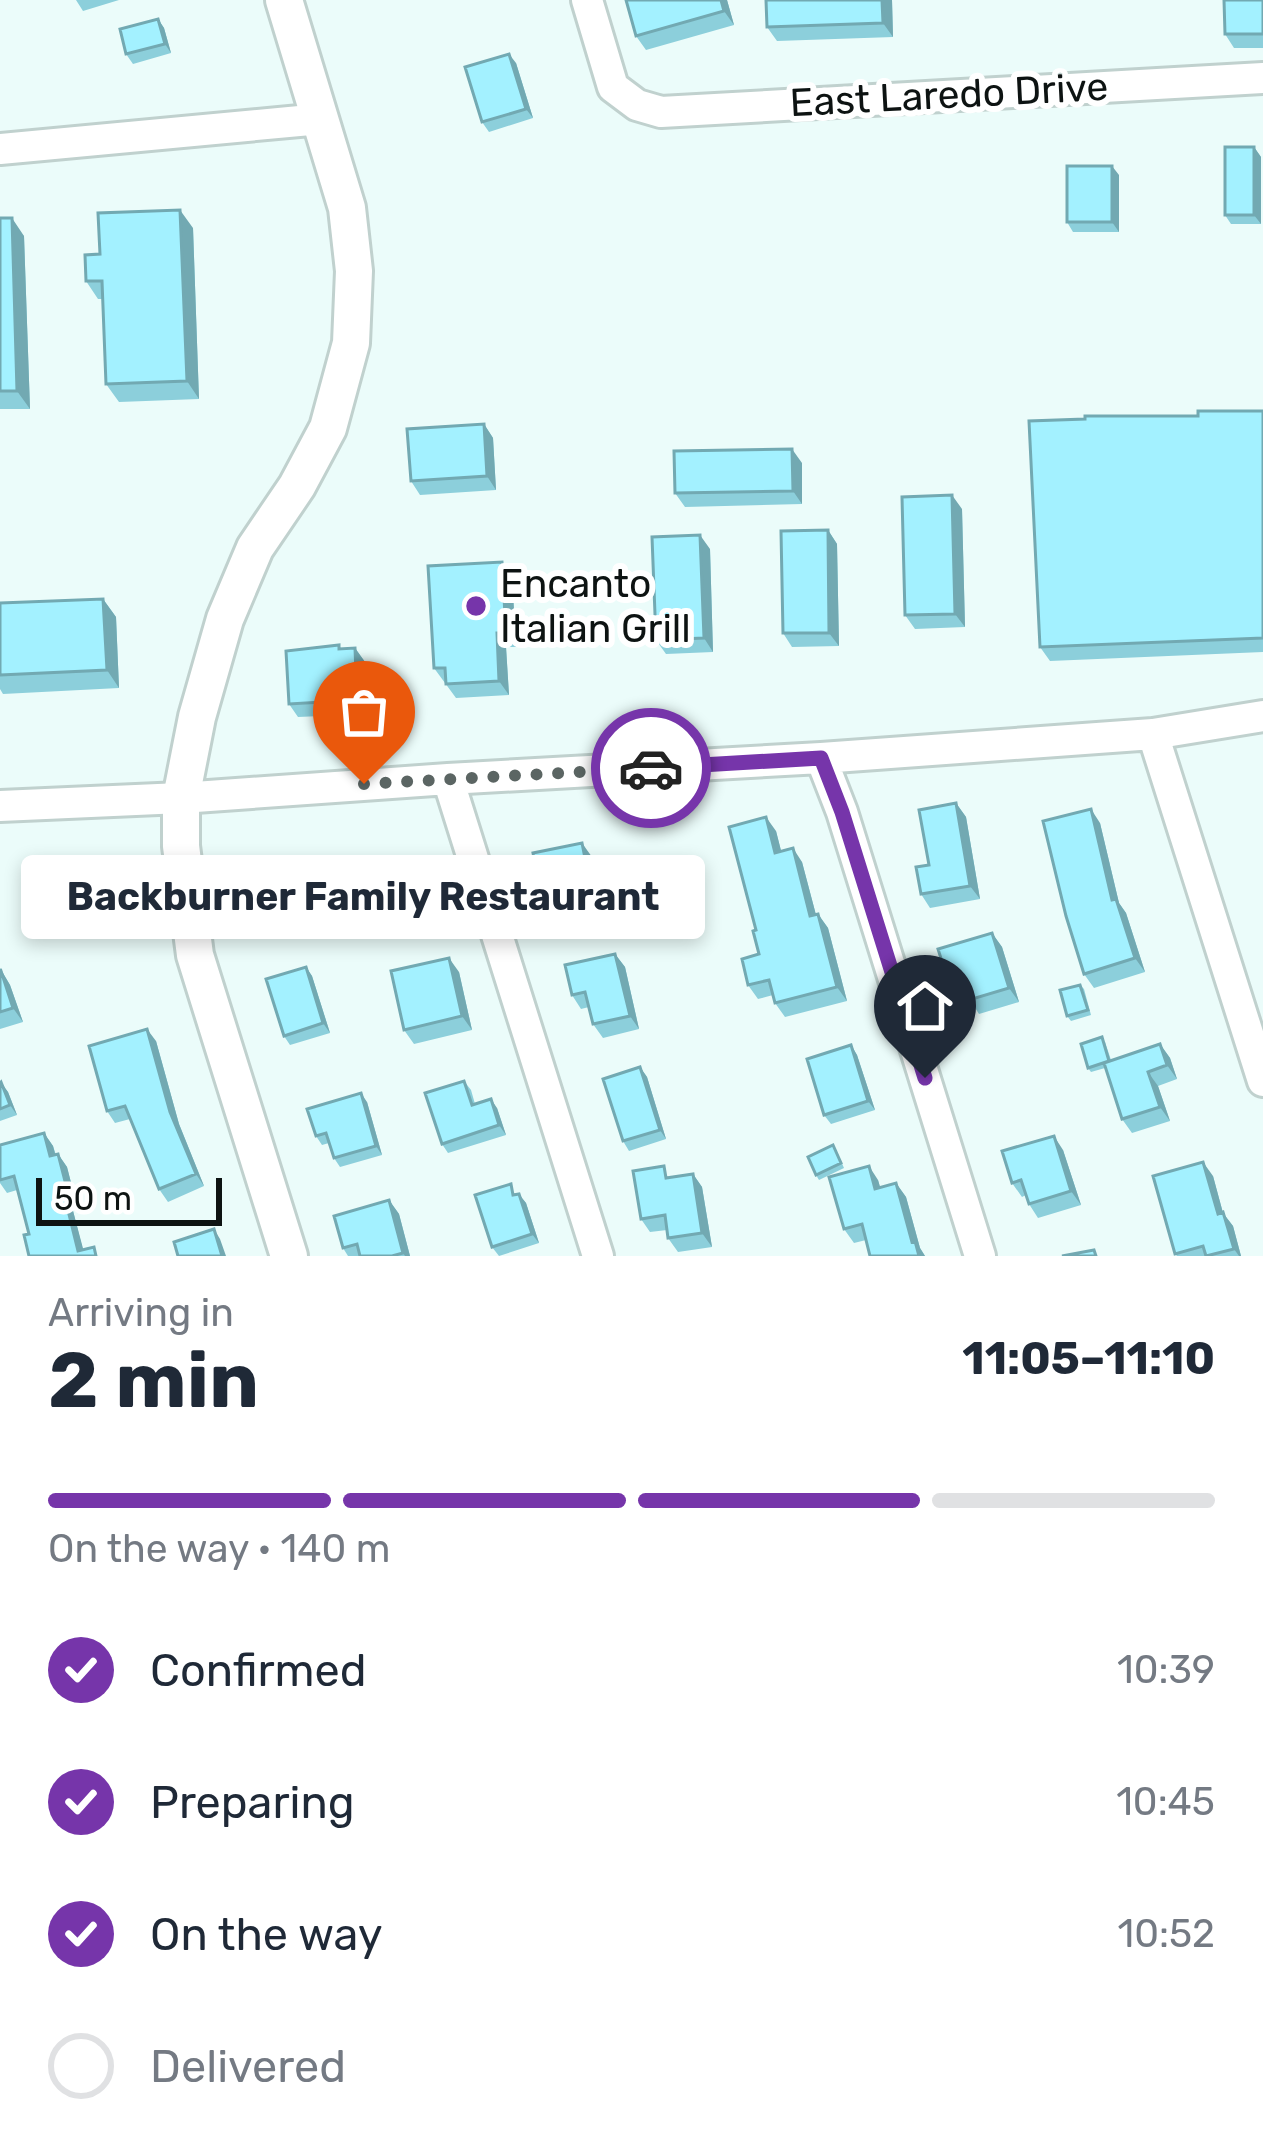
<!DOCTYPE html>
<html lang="en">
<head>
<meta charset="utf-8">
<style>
	body { margin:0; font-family:Rubik,sans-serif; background:#f6f6f7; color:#1f2937; height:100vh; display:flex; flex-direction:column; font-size:45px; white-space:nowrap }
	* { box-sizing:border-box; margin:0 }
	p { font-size:39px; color:#747a83 }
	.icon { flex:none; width:66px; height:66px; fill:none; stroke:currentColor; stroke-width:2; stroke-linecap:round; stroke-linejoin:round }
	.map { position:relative; height:1256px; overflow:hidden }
	.drawer { display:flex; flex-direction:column; background:#fff; flex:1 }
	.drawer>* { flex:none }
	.scale { position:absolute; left:36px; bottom:30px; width:186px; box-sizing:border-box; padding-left:12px; border:6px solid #0d1312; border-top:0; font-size:33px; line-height:42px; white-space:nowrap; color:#0d1312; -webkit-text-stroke:9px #fff; paint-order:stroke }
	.pin { position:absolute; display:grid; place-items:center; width:102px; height:102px; color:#fff; margin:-123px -51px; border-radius:50% 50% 50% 0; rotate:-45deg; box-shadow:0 0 12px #0007 }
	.pin .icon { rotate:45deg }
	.courier { position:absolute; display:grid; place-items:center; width:120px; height:120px; margin:-60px; border:9px solid #7635aa; border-radius:50%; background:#fff; color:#222; box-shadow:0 3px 15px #0007 }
	.bubble { position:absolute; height:84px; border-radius:12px; background:#fff; box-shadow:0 6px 18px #0003; font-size:39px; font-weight:700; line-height:84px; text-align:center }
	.summary em { font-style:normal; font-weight:700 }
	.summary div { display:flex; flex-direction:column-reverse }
	.summary { display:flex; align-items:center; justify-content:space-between; height:204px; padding:0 48px }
	h1 { font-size:78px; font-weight:700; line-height:90px }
	.bar { display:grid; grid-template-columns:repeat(4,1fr); gap:18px 12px; align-content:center; height:144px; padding:0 48px }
	.bar i { height:15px; border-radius:9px; background:#e0e1e3 }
	.bar .selected { background:#7635aa }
	.bar p { grid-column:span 4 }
	ol { padding:0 48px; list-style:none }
	li { display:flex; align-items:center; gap:36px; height:132px }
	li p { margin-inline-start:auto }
	li .icon { padding:12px; border-radius:50%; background:#7635aa; color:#fff; stroke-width:4 }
	li:last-child { color:#747a83 }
	li i { width:66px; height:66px; border:6px solid #e0e1e3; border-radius:50% }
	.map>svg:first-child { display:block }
</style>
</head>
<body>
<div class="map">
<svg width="1263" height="1256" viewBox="0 0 1263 1256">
	<rect width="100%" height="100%" fill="#ebfcfa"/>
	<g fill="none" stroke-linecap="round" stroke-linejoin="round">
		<defs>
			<path id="minor" d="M587,0L613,87L637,105L661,112L1263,78
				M0,149L321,119
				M1153,734L1263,1081
				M821,758L842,812L980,1256
				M448,779L598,1256
				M0,806L181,798L448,779L821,758L1153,734L1263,716"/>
			<path id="major" d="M284,0L347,208L354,271L351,343L328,428L297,486L255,548L225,619L197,717L181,798V846L195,955L289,1256"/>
		</defs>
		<use href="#minor" stroke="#c0d1ce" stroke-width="36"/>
		<use href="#major" stroke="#c0d1ce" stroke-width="42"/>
		<use href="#minor" stroke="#fff" stroke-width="30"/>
		<use href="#major" stroke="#fff" stroke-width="36"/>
	</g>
	<path fill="#8ccfdb" d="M76,0H119L83,11Z
		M727,0L734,25L646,50L636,36Z
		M766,0H892L893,37L777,41L767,27Z
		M1263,0V48H1234L1225,34Z
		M158,19L164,28L171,53L133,64L126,54Z
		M516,63L533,118L489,132L482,122Z
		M1254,147L1261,157V224H1231L1225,215Z
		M1119,175V232H1073L1067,222Z
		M0,218L24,236L30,409H0Z
		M193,228L199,399L119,402L106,384L103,299H98L86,281L100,254Z
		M1263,411V652L1050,661L1040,647L1198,416Z
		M484,424L493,438L496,490L420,495L411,481Z
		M802,463V504L685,507L675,493Z
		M962,509L965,627L915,629L905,615Z
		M828,530L837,544L839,646L792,647L783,633Z
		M710,549L713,652L666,654L656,640Z
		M512,575L516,647H506L509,695L456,698L434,668Z
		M103,599L116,617L119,688L3,694L0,689V603Z
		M341,648H355L365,662L367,714L298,717L289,704Z
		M956,803L966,817L980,899L930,908L921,894L929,865Z
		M1100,823L1119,903L1126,913L1145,972L1094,988L1084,974Z
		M776,831L781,851L802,862L816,915L818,914L828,928L847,1001L785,1017L775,1003L773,995L758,999L748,985L759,954L756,930Z
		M592,857L604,918L555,928L545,914Z
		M408,881L409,886H426L436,900L437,936L374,937L364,924Z
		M992,933L1002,947L1019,1002L979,1014L967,995L959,998L949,984Z
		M615,954L625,967L639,1029L603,1038L593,1024L589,1007L581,1009L572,995Z
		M306,967L312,976L330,1033L290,1045L284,1036Z
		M0,968L10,985L23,1022L0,1029Z
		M459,972L472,1030L414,1044L404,1030Z
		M1080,985L1084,989L1091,1015L1071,1021L1067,1016Z
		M156,1041L179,1124L204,1186L168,1202L159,1189L130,1119L115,1123L107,1111Z
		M1105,1042L1111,1060L1160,1044L1170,1058L1177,1079L1158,1086L1170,1121L1132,1133L1122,1119L1105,1068L1091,1072L1088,1068Z
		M851,1045L857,1055L875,1110L831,1124L824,1115Z
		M640,1067L647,1077L666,1139L629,1151L623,1141Z
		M464,1081L471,1090L475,1104L497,1108L506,1135L448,1153L442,1144Z
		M0,1083L8,1092L17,1115L0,1121Z
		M367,1102L382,1155L340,1167L334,1158L329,1143L322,1145L316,1136Z
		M44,1133L53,1146L56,1155L58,1154L67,1167L77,1206L72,1207L83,1250L100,1256L29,1234L17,1190L7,1193L0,1183V1145Z
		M836,1150L844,1168L819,1180L816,1175Z
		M1063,1150L1081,1205L1038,1218L1029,1204L1026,1195L1022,1197L1012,1183Z
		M693,1174L702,1187L712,1247L678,1252L668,1238L667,1230L650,1232L641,1219L672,1177Z
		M1213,1176L1223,1213L1233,1226L1241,1256H1177L1175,1254Z
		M878,1180L880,1188L896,1183L906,1197L920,1248L925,1256H870L866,1240L854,1243L844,1229Z
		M518,1194L526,1203L539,1243L499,1256L492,1247Z
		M389,1200L399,1214L410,1256H348L343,1248Z"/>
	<path fill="#72a9b2" d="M721,0H727L734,25L724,11Z
		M882,0H892L893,37L883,23Z
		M158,19L164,28L171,53L165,44Z
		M509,54L516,63L533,118L526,109Z
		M1254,147L1261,157V224L1254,215Z
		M1112,166L1119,175V232L1112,222Z
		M180,210L193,228L199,399L187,381Z
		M12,218L24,236L30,409L17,391Z
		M484,424L493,438L496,490L487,476Z
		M792,449L802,463V504L793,491Z
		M952,495L962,509L965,627L955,614Z
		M828,530L837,544L839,646L829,633Z
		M700,535L710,549L713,652L704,638Z
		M502,562L512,575L516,647L506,633Z
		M103,599L116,617L119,688L107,670Z
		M497,633L506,647L509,695L499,681Z
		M355,648L365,662L367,714L357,700Z
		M956,803L966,817L980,899L970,886Z
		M1091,809L1100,823L1119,903L1126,913L1145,972L1135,958L1112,900Z
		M766,817L776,831L785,866L775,853Z
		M582,843L592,857L604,918L594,904Z
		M793,848L802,862L820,930L810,916Z
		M399,867L408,881L409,900L399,886Z
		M426,886L436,900L437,936L427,922Z
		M818,914L828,928L847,1001L837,987Z
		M992,933L1002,947L1019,1002L1009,988Z
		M615,954L625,967L639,1029L630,1016Z
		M449,958L459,972L472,1030L462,1016Z
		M306,967L312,976L330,1033L323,1023Z
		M0,968L10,985L23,1022L13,1008L0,978Z
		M147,1029L156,1041L179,1124L204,1186L196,1174L170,1112Z
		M1160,1044L1170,1058L1177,1079L1167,1065Z
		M851,1045L857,1055L875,1110L868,1101Z
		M640,1067L647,1077L666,1139L660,1130Z
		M1148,1072L1158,1086L1170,1121L1160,1107Z
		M1,1082L8,1092L17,1115L10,1105Z
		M361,1093L367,1102L382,1155L376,1146Z
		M491,1099L497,1108L506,1135L499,1125Z
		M44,1133L53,1146L59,1169L50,1156Z
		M1054,1136L1063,1150L1081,1205L1071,1191Z
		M58,1154L67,1167L77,1206L68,1193Z
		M1203,1162L1213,1176L1223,1213L1233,1226L1241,1256H1239L1234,1249L1218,1214Z
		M869,1166L878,1180L885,1203L875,1189Z
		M693,1174L702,1187L712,1247L702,1233Z
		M896,1183L906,1197L920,1248L925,1256H919L912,1242Z
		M64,1194L72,1207L85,1256L78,1251Z
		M519,1194L526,1203L539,1243L532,1234Z
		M389,1200L399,1214L410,1256H405L403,1253Z
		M214,1229L220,1239L226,1256H222Z"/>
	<path fill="#a3f1ff" stroke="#72a9b2" stroke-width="3" d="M626,0H721L724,11L636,36Z
		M766,0H882L883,23L767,27Z
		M1224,0H1263V34H1225Z
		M158,19L165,44L126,54L120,29Z
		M509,54L526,109L482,122L465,67Z
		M1225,147H1254V215H1225Z
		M1067,166H1112V222H1067Z
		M180,210L187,381L106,384L102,281H86L85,255L100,254L98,213Z
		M0,218H12L17,391H0Z
		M1198,411H1263V638L1040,647L1029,421L1085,419V416H1198Z
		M484,424L487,476L411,481L407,429Z
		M792,449L793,491L675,493L674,451Z
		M952,495L955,614L905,615L902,497Z
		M828,530L829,633H783L781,531Z
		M700,535L704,638L656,640L652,537Z
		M502,562L506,633H497L499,681L446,684L445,668H434L428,566Z
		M103,599L107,670L0,675V603Z
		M339,645V649L355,648L357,700L289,704L286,651Z
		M956,803L970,886L921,894L916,867L929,865L919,810Z
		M1091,809L1112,900L1116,899L1135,958L1084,974L1066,916L1043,821Z
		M766,817L775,853L793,848L810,916L818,914L837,987L775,1003L769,980L748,985L742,959L759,954L753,931L756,930L729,827Z
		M582,843L594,904L545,914L533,853Z
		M399,867V886H426L427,922L364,924L363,868Z
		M992,933L1009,988L969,1000L963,980L949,984L938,949Z
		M615,954L630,1016L593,1024L585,992L572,995L565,965Z
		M449,958L462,1016L404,1030L391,971Z
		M306,967L323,1023L284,1036L266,979Z
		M1,971L13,1008L0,1012V972Z
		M1080,985L1088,1010L1067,1016L1060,990Z
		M147,1029L170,1112L196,1174L159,1189L125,1106L107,1111L89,1046Z
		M1102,1037L1109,1061L1088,1068L1081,1044Z
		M1160,1044L1167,1065L1148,1072L1160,1107L1122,1119L1104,1063Z
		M851,1045L868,1101L824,1115L807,1059Z
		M640,1067L660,1130L623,1141L603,1079Z
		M464,1081L472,1105L491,1099L499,1125L442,1144L425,1093Z
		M1,1082L10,1105L0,1109V1083Z
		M361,1093L376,1146L334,1158L326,1133L316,1136L307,1109Z
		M44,1133L50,1156L58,1154L68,1193L64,1194L78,1251L94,1247L96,1256H29L24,1235L29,1234L14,1176L0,1180V1145Z
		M1054,1136L1071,1191L1029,1204L1021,1180L1012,1183L1002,1151Z
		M833,1145L841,1163L816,1175L808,1157Z
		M1203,1162L1218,1214L1223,1212L1234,1249L1206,1256L1203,1246L1175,1254L1153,1176Z
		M664,1166L666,1178L693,1174L702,1233L668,1238L665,1215L641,1219L633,1171Z
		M869,1166L875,1189L896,1183L912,1242L915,1241L919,1256H870L862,1224L844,1229L829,1177Z
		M511,1184L513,1195L519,1194L532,1234L492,1247L475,1195Z
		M389,1200L403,1253L392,1256H360L357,1244L343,1248L334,1216Z
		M214,1229L222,1256H178L174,1242Z
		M1094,1250L1096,1256H1062Z"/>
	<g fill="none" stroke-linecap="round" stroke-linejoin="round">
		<path stroke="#5b6563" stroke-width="12" stroke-dasharray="0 21.6" d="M364,784L651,768"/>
		<path stroke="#7635aa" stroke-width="15" d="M651,768L821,758L842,812L925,1078"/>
	</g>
	<circle fill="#7635aa" stroke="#fff" stroke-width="4.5" cx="476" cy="606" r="12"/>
	<g text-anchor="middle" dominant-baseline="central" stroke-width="12" stroke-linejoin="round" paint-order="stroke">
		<g font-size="39" fill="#0d1312" stroke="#fff">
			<text transform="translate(949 95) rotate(-3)">East Laredo Drive</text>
		</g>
		<g font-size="39" fill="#0d1312" stroke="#fff" text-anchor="start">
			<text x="500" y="584">Encanto<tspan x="500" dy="45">Italian Grill</tspan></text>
		</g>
	</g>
</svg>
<div class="scale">50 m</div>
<div class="pin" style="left:364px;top:784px;background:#ea580c"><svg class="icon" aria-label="bag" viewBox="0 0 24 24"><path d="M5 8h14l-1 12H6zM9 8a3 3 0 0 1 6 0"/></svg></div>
<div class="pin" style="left:925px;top:1078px;background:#1f2937"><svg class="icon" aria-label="home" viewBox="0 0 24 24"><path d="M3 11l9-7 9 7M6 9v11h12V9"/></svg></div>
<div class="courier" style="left:651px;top:768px"><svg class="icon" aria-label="car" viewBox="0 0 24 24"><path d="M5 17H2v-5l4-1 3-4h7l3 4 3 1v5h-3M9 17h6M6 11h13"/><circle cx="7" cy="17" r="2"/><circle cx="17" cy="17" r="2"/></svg></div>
<div class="bubble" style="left:21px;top:855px;width:684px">Backburner Family Restaurant</div>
</div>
<section class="drawer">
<div class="summary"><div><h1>2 min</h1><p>Arriving in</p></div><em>11:05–11:10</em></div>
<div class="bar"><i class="selected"></i><i class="selected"></i><i class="selected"></i><i></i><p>On the way · 140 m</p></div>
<ol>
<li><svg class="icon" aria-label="check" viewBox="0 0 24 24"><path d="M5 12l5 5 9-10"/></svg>Confirmed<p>10:39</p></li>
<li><svg class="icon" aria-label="check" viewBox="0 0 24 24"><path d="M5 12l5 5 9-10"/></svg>Preparing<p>10:45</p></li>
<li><svg class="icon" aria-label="check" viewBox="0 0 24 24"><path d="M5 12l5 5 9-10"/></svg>On the way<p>10:52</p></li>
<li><i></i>Delivered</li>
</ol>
</section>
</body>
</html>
